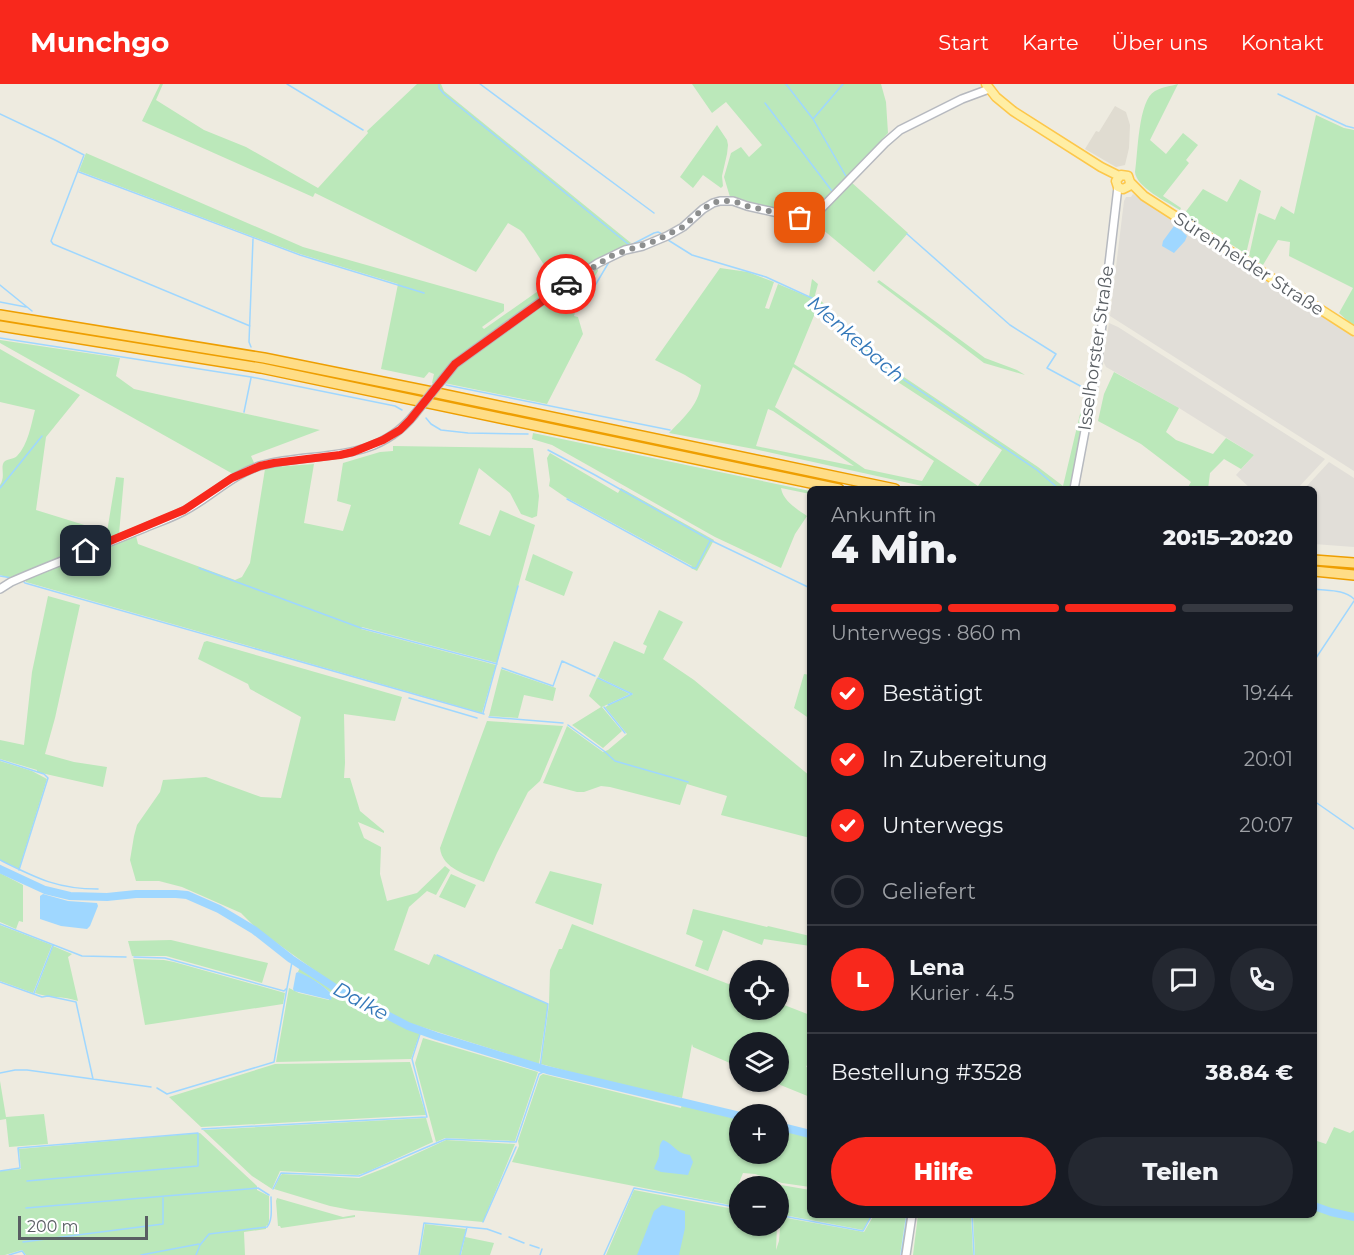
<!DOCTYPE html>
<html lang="de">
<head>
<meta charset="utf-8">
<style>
	body { margin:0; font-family:Montserrat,sans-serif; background:#242831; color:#f1f3f6; height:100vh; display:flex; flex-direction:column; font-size:22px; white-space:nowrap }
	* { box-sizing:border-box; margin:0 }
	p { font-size:20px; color:#9ea1a6 }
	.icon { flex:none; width:33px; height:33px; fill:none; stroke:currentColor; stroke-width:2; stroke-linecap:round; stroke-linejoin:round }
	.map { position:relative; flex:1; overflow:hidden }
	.details { position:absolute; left:807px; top:402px; width:510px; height:732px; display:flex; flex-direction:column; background:#171b24; border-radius:9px; box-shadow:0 2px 4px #0004 }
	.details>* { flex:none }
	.controls { position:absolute; left:729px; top:876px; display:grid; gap:12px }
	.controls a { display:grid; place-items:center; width:60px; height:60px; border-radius:50%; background:#171b24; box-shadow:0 2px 4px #0004; font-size:30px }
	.scale { position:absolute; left:18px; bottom:15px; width:130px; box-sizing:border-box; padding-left:6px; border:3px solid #595e63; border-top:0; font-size:16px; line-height:21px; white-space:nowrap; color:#595e63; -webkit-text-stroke:4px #fff; paint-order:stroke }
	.pin { position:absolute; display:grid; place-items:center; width:51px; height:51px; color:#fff; margin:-26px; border-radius:12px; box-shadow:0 3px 9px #0006 }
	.courier { position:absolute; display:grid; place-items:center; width:60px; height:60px; margin:-30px; border:4px solid #f8281c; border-radius:50%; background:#fff; color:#222; box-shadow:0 2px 8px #0007 }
	.head em { font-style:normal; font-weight:800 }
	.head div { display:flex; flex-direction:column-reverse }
	.head { display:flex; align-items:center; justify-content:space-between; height:102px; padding:0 24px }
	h1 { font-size:39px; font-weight:800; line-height:45px }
	.bar { display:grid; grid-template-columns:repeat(4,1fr); gap:9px 6px; align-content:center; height:72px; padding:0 24px }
	.bar i { height:8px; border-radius:4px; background:#363941 }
	.bar .selected { background:#f8281c }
	.bar p { grid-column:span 4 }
	.line { display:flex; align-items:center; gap:15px; padding:0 24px; border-top:2px solid #363941 }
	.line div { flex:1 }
	.round { display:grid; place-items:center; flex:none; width:63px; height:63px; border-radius:32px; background:#242831 }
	ol { padding:0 24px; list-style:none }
	li { display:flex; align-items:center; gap:18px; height:66px }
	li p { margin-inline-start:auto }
	li .icon { padding:6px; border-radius:50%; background:#f8281c; color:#fff; stroke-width:4 }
	li:last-child { color:#9ea1a6 }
	li i { width:33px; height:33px; border:3px solid #363941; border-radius:50% }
	.button { display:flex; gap:12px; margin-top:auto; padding:12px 24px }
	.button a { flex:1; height:69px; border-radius:36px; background:#f8281c; color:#fff; font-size:24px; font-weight:800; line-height:69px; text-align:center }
	.button a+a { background:#242831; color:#f1f3f6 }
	header { display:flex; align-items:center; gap:36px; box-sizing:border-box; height:84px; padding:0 30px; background:#f8281c; color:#fff }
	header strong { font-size:28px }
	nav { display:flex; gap:33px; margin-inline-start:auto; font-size:21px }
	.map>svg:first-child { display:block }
</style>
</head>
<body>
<header>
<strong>Munchgo</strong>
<nav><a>Start</a><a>Karte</a><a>Über uns</a><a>Kontakt</a></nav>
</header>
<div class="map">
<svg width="1354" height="1171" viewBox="0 0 1354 1171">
	<rect width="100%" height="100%" fill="#eeebe0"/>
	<path fill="#e1ded8" d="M1133,110L1354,253V387L1110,232L1124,117L1126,113H1131Z
		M1109,239L1118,243L1325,375L1297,405H1251L1236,391L1254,371L1179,324L1106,283L1103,277Z
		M1329,378L1354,394V463L1314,460V405H1304Z"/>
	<path fill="#e0dcd1" d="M1115,22L1126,28L1130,41L1129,64L1125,81L1116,83L1085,65L1096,47L1099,48Z"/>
	<path fill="#bbe8ba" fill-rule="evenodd" d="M160,0H163L156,16L204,46L246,63L318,104L368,49L367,47L417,0H441L444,7L631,159L581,187L580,186C570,188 559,193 550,190L524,150L520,146L508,139L476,188L315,109L313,113L142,37Z
		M692,0H881L886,18L888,49L810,133L733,115L730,113L724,93L731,69L741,63L749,73L762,61L726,18L712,29Z
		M1178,0L1150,56L1166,70L1183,49L1198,61L1186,76L1189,79L1163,112L1181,124L1180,126C1167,118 1136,103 1135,88C1138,70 1138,16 1155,7C1162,3 1171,2 1178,0Z
		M1316,31L1344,44L1354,46V242C1348,238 1344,233 1339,229L1353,204L1289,172L1290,158L1278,156L1263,181L1249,172L1258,131L1259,129L1275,136L1281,122L1294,130Z
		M717,41L727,56L728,61L727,70L722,92L723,102L721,104L703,91L693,104L680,93Z
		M86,69L303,163L504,220V227L482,243L484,245L541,205L547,202L552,206L453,278L435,301L432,299L434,290L429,288L424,294L381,285L398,200L300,170L254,153L79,87Z
		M1240,95L1261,107L1246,170L1184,130L1203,105L1227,118Z
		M851,98L908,149L874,188L822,145L816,135Z
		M597,184L598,187L577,222L574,232L578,233L583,250L547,320L444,299L457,283L555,210Z
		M720,184L748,188L774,198L765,224L769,225L778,200L809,213L812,195L818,200L815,211L886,280L901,291L1038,383L1063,402L1081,326L1086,328L1070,405H936L754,365L669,349C683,334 698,322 701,301L685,291L655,276ZM818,222L881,287L1002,366L978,402L794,280ZM793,283L934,377L922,397L865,385L775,323ZM768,325L773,327L854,382L756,362Z
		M879,196L985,274L1017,286L1025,291L984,279L877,198Z
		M0,256L120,274L116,292L134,305L320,346L251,372L255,381L233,390L0,259Z
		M0,265L80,311L46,353L36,426L107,448L116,393L124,394L119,450L9,494L0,491V401C6,392 0,384 4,378C8,374 13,376 17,372C28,361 31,341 35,326L0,318Z
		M1114,288L1179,324L1166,348L1176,356L1213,370L1226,354L1254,371L1241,385L1224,375L1210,389L1208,405H1187L1191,398L1141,360L1098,337L1104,310Z
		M533,349L810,407V410L781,404C783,417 797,425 807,432L795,450L781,484L715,453L552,361L532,355Z
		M393,362L533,364L539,412L537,432L532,434L521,430L510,409L479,384L459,440L490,452L500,426L535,441L497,579L362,543L361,545L496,581L482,629L26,498L25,496L136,452L138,460L235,496L242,493L250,479L265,385L275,383L314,380L304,439L343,447L351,421L337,417L343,379L380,368L393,367Z
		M550,369L618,409L621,404L714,456L697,487L691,484L692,482L565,413L549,402L550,396L547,374Z
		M533,470L573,488L564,512L525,496Z
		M48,512L80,521L55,634L45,670L74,678L107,683L103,703L37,688V686L0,675V656L24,661L32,588Z
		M659,526L683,538L663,575L694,596L810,692V754L721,731L727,712L687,700L680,721L610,703L601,702L584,708H577L543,699L567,642L603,668L608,666L627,650L605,623L633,610L598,593L614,557L644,570L647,562L643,560Z
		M207,557L402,613L395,637L344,630L345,679L344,694H350L360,727L384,747V749L358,738L364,754L381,763L380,790L387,817L417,809L445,782L450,786L436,811L427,807L409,823L394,866L429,881L434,870L548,920L539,980L409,939L338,903L257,845L241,829L182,803L159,797H136L130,776L134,752L137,741L160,708L163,696L206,693L261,713L281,714L301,633L250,605L248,600L198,575L204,558Z
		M501,585L556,604L553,617L524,611L518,634L489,632Z
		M804,590L810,591V635L794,624Z
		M597,594L630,610L602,623L622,647L603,664L572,641L601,623L589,612Z
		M487,637L563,642L540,697L528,708L497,769L484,798C468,791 442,785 440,764Z
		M0,677L32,687L47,695L19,785L0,776Z
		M550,787L602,800L593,841L535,819Z
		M0,789L23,801V838L19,837L16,845L0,838Z
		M451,790L476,801L465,824L439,813Z
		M693,825L767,843L768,842L810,852V862L764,855L762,861L723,846L708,887L695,882L703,857L686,850Z
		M572,840L739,904L740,926H778L779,919L810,931V975L806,983L810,984V1013L773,998H778V958H740L739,983L693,963L692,960L682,1014L614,1000L541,980L549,920L550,886L559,865H562Z
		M0,841L52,861L33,909L0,897Z
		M171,856L268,879L262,899L166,872H132L128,857Z
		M53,862L72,870L68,873L78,917C64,912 48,914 35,909Z
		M133,875L164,876L174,878L285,909L283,920L145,941Z
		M300,883L335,908L406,944L420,949L411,975L276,978L289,904L299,909L329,916L330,908L318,899L298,888Z
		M423,954L538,988L515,1057L445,1054L436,1058L415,979Z
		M410,978L426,1031L201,1043L169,1013L275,980Z
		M543,990L681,1024L683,1015L745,1030H740V1070H778L779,1039L810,1047V1103L782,1099L755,1090L743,1089L730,1121L512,1078L519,1062L518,1057L540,992Z
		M0,997L6,1033L44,1030L48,1060L9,1063L6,1035L0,1036Z
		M426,1034L433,1058L367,1088L358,1091L280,1087L272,1105L252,1092L203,1046Z
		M1334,1043L1350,1049L1354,1046V1171H975L973,1131H1314V1056L1326,1060Z
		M200,1049L257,1102V1106L269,1112V1137L268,1141L266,1142V1145L244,1148L245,1171H26L22,1166L5,1171H0V1087L21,1085L19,1065Z
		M446,1056L515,1060L483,1138L351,1126L330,1122L274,1105L280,1092L282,1090L359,1094L385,1084Z
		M781,1101L810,1106V1131H872L863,1146L779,1130Z
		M634,1106L739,1126L740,1142H777L776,1166L779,1157L781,1133L864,1148L874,1131H906L900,1171H606Z
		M277,1114L343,1133L355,1131V1133L281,1144L280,1142H278L276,1117Z
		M918,1131H971L973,1171H913Z
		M425,1140L466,1145L460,1171H420Z
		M465,1153L494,1159L490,1171H461Z"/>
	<path fill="#9fd7ff" d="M1174,142L1182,147L1187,152L1185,157L1174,169L1162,162L1163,157Z
		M43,810L68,817L97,819L98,822L90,842L87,845L61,842L40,835V812Z
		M298,888C310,893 324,901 332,911L331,916L294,907L293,905L296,889Z
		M663,1056C674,1060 675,1069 690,1071L693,1078L688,1091L661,1088L654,1085C655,1081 658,1076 659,1072C660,1065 658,1062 663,1056Z
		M662,1121L685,1127V1144L679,1171H637L654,1127Z"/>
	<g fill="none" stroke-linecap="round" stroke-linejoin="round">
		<path stroke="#9fd7ff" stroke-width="1.5" d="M287,0L363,46
			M439,0V4L444,10L628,160L631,161L654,149L658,148L662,150
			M480,0L654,129
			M786,0L813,35L847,94
			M1278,10L1346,42L1354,44
			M765,19L832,107
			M0,30L55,56L84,71L51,157L53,160L250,242
			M813,35L843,0
			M79,88L300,171L424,209
			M907,150L1010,241L1056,270L1047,284L1084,304
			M668,156L692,171L766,193L814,215L885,283L1037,386L1059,405
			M0,201L32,227
			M0,218L26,223
			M581,225L609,178
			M0,254L251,293L395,322L402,326
			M251,263L249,258L253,155
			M446,301L670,346
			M244,328L251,294
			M426,334L431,340L441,346L468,349L528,350
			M548,366L595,391L710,456L810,504
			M0,404L42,352
			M567,415L693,484H696L710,457
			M199,484L361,544L497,580
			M0,492L12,494
			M23,497L25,499L484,630
			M1314,505C1327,507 1344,505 1354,515
			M1314,577L1354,517
			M502,584L553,602L562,577L595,592
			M598,594L632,610L608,621
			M409,614L477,634
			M604,623L625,649
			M483,629L518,502
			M489,633L563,639
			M568,641L604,667L615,677L688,698
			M0,676L44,690L48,694L19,786
			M1314,717L1354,745
			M0,776C36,794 57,805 98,805
			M0,840L82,872L126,873
			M437,871L548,920L540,984
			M134,873L165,874L284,907L287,904L292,878L294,876
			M0,898L42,913L48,912L76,918L93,995
			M34,909L53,861
			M0,989L15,986H27L151,1003
			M157,1004L167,1010L274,978L287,904
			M202,1045L427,1033L412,975L421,947
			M0,1087L20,1084L18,1064L198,1049V1082L27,1097
			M273,1105L281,1089L359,1092L446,1055L516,1058L539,990L547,986
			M26,1124L258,1104L269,1111
			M778,1131L863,1147L872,1131
			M972,1131L974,1171
			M483,1138L516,1063
			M509,1153L524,1159
			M23,1158L163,1140V1114
			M530,1161L539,1164
			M9,1171L22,1167L25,1171
			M141,1171L199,1160
			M196,1171L200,1161L209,1150L267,1143C273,1136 271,1123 271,1113
			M419,1171L424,1139L487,1145L501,1150
			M460,1171L467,1143
			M540,1171L542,1165
			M604,1171L634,1104L740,1124
			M901,1171L907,1131"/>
		<path stroke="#9fd7ff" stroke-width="8" d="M0,785L45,806L70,812L107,813L136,810H176L187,811L219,825L254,846L291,875L337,905L408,942L436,952L547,986L740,1032
			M778,1042L810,1050
			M1314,1122L1331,1128L1354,1133"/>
		<defs>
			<path id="minor" d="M442,296L455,280L561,203L598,179L625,166L643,162L667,152L683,143L703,125L713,119L720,117H733L747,122L805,135L813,133L885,59L900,46L962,15L989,5
				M1074,405L1097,283L1118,103
				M0,505L11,498C54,479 99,463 142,445C156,439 171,434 184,427C211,413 233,389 263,381C316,367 373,381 414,331
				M906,1171L912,1131"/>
			<path id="major" d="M986,0L996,13L1013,27L1101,83L1119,92
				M1130,98L1129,102L1123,105L1118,103L1116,97L1121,91L1128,92L1130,98L1144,112L1354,247"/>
			<path id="highway" d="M0,231L264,274L437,309L895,405
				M0,242L261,284L839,405
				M1314,476L1354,479
				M1314,487L1354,491"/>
		</defs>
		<use href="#minor" stroke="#b6b9bf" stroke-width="10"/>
		<use href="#major" stroke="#fdc74a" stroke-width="11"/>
		<use href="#highway" stroke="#ee9e00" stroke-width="12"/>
		<use href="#minor" stroke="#fff" stroke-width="7"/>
		<use href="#major" stroke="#ffeea4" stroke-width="8"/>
		<use href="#highway" stroke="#ffdd86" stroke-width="9"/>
		<defs>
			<path id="minor-bridge" d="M414,331L442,296"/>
		</defs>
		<use href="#minor-bridge" stroke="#b6b9bf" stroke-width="10" stroke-linecap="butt"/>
		<use href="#minor-bridge" stroke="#fff" stroke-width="7"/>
	</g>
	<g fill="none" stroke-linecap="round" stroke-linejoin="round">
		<path stroke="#8d8f8f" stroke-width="6" stroke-dasharray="0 10.8" d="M566,200L613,171L655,157L683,143L703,125L713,119L720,117H733L747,122L800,134"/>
		<path stroke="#f8281c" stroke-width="8" d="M86,467L184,426L232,394L260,382L274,379L340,371L353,368L383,356L400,346L410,336L455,280L566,200"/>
	</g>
	<g text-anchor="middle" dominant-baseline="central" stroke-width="6" stroke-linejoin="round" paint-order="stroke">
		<g font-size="18" fill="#595e63" stroke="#fff">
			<text transform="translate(1249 180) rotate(33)">Sürenheider Straße</text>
			<text transform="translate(1096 264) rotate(-82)">Isselhorster Straße</text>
		</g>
		<g font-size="20" font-style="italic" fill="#3478b9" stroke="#fff">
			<text transform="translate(856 255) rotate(41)">Menkebach</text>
			<text transform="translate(361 917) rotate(28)">Dalke</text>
		</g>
	</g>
</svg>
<div class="controls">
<a><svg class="icon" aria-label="locate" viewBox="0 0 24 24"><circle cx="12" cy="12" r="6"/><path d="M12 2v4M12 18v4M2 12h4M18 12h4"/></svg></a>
<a><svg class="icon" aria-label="layers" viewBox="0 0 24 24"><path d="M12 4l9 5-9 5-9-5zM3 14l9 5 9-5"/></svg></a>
<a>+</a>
<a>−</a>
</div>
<div class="scale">200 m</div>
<div class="pin" style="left:800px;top:134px;background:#ea580c"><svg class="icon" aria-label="bag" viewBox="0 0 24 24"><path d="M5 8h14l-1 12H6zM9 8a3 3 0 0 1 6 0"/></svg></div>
<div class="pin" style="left:86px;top:467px;background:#1f2937"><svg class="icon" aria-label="home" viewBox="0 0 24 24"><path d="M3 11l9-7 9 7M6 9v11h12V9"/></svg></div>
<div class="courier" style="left:566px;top:200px"><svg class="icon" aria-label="car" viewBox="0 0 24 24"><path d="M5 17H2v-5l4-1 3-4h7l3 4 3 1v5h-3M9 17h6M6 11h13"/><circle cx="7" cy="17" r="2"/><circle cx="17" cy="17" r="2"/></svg></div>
<section class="details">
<div class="head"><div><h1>4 Min.</h1><p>Ankunft in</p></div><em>20:15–20:20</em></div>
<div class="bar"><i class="selected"></i><i class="selected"></i><i class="selected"></i><i></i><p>Unterwegs · 860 m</p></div>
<ol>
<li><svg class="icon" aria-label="check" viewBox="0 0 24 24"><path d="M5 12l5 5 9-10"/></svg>Bestätigt<p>19:44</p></li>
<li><svg class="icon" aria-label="check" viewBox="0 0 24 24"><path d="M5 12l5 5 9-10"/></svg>In Zubereitung<p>20:01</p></li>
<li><svg class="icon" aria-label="check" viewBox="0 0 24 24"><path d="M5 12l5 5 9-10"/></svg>Unterwegs<p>20:07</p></li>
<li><i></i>Geliefert</li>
</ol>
<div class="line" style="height:108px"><b class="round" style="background:#f8281c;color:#fff">L</b><div><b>Lena</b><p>Kurier · 4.5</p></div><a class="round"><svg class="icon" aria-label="chat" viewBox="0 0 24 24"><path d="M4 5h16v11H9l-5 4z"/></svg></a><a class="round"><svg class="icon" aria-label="phone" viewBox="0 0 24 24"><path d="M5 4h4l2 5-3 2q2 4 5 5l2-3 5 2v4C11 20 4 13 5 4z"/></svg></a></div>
<div class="line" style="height:78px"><div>Bestellung #3528</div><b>38.84 €</b></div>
<div class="button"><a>Hilfe</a><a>Teilen</a></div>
</section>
</div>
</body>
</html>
